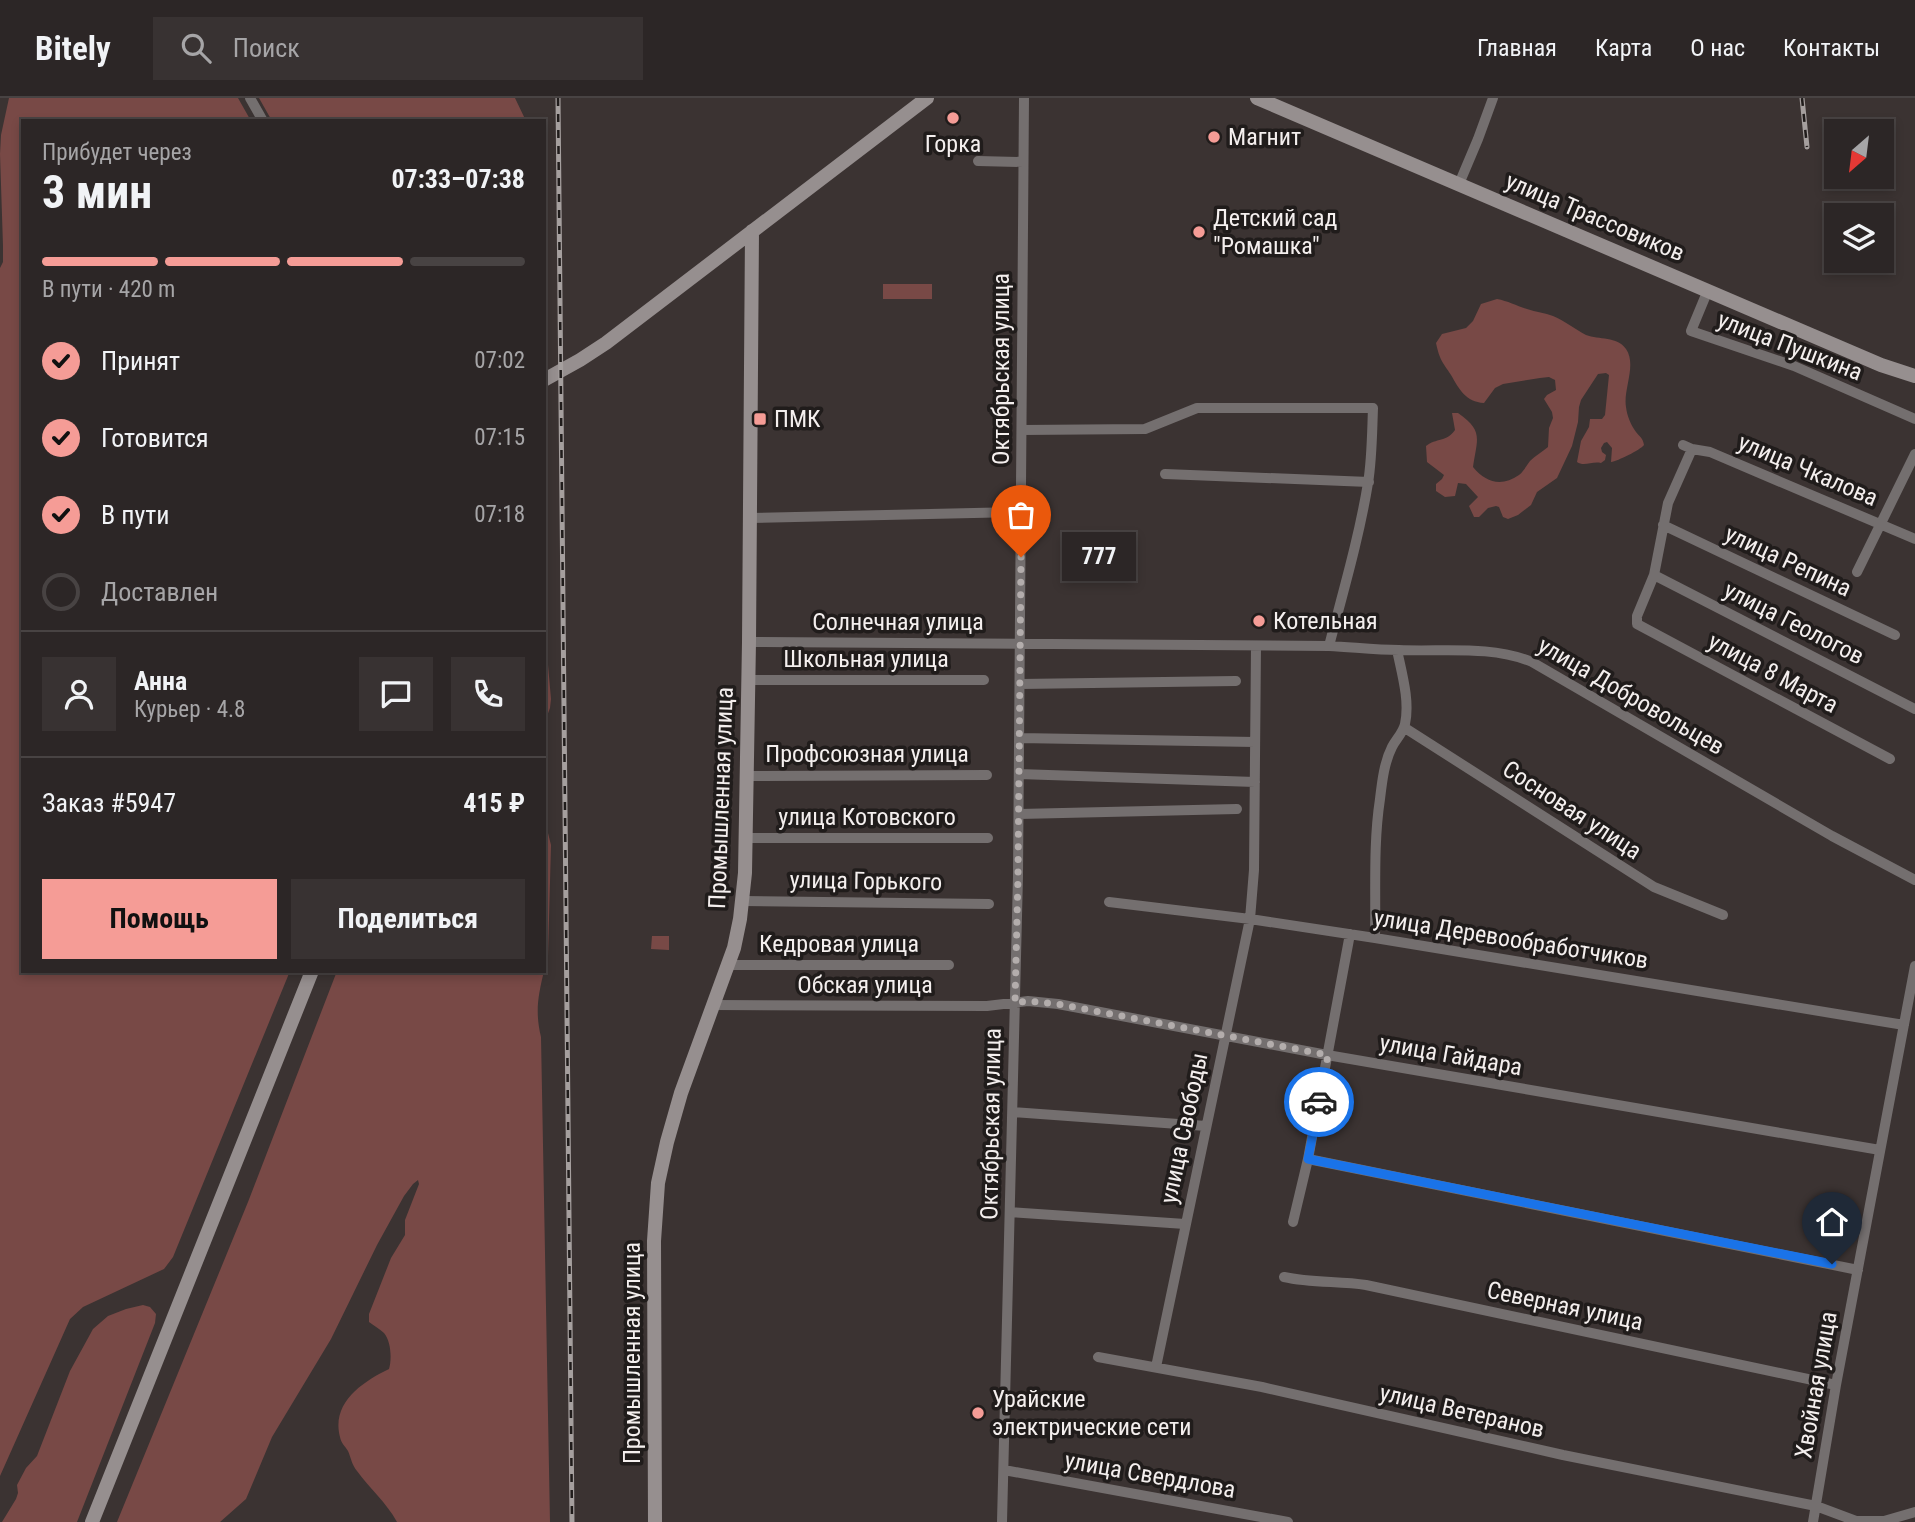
<!DOCTYPE html>
<html lang="ru">
<head>
<meta charset="utf-8">
<style>
	body { margin:0; font-family:"Roboto Condensed",sans-serif; background:#383232; color:#f1f3f6; height:100vh; display:flex; flex-direction:column; font-size:26px; white-space:nowrap }
	* { box-sizing:border-box; margin:0 }
	p { font-size:23px; color:#a6a5a7 }
	.icon { flex:none; width:38px; height:38px; fill:none; stroke:currentColor; stroke-width:2; stroke-linecap:round; stroke-linejoin:round }
	.map { position:relative; flex:1; overflow:hidden }
	.side { position:absolute; left:21px; top:21px; width:525px; height:854px; display:flex; flex-direction:column; background:#2c2626; border-radius:0px; box-shadow:0 4px 10px #0003,0 0 0 2px #484343 }
	.side>* { flex:none }
	.needle { width:46px; rotate:208deg }
	.buttons { position:absolute; left:1824px; top:21px; display:grid; gap:14px }
	.buttons a { display:grid; place-items:center; width:70px; height:70px; border-radius:0px; background:#2c2626; box-shadow:0 4px 10px #0003,0 0 0 2px #484343; font-size:35px }
	.pin { position:absolute; display:grid; place-items:center; width:60px; height:60px; color:#fff; margin:-72px -30px; border-radius:50% 50% 50% 0; rotate:-45deg; box-shadow:0 0 7px #0007 }
	.pin .icon { rotate:45deg }
	.courier { position:absolute; display:grid; place-items:center; width:70px; height:70px; margin:-35px; border:5px solid #1a73e8; border-radius:50%; background:#fff; color:#222; box-shadow:0 2px 9px #0007 }
	.bubble { position:absolute; height:49px; border-radius:0px; background:#2c2626; box-shadow:0 4px 10px #0003,0 0 0 2px #484343; font-size:23px; font-weight:700; line-height:49px; text-align:center }
	.headline em { font-style:normal; font-weight:700 }
	.headline div { display:flex; flex-direction:column-reverse }
	.headline { display:flex; align-items:center; justify-content:space-between; height:119px; padding:0 21px }
	h1 { font-size:46px; font-weight:700; line-height:52px }
	.bar { display:grid; grid-template-columns:repeat(4,1fr); gap:10px 7px; align-content:center; height:84px; padding:0 21px }
	.bar i { height:9px; border-radius:5px; background:#484343 }
	.bar .on { background:#f59c96 }
	.bar p { grid-column:span 4 }
	.line { display:flex; align-items:center; gap:18px; padding:0 21px; border-top:2px solid #484343 }
	.line div { flex:1 }
	.round { display:grid; place-items:center; flex:none; width:74px; height:74px; border-radius:0px; background:#383232 }
	ol { padding:0 21px; list-style:none }
	li { display:flex; align-items:center; gap:21px; height:77px }
	li p { margin-inline-start:auto }
	li .icon { padding:7px; border-radius:50%; background:#f59c96; color:#111; stroke-width:4 }
	li:last-child { color:#a6a5a7 }
	li i { width:38px; height:38px; border:4px solid #484343; border-radius:50% }
	.primary-button { display:flex; gap:14px; margin-top:auto; padding:14px 21px }
	.primary-button a { flex:1; height:80px; border-radius:0px; background:#f59c96; color:#111; font-size:28px; font-weight:700; line-height:80px; text-align:center }
	.primary-button a+a { background:#383232; color:#f1f3f6 }
	header { display:flex; align-items:center; gap:42px; box-sizing:border-box; height:98px; padding:0 35px; background:#2c2626; border-bottom:2px solid #484343 }
	header strong { font-size:33px }
	nav { display:flex; gap:38px; margin-inline-start:auto; font-size:24px }
	.search { width:490px; height:63px; background:#383232; display:flex; align-items:center; gap:18px; box-sizing:border-box; padding:0 24px; border-radius:0px; color:#a6a5a7; font-size:26px }
	.map>svg:first-child { display:block }
</style>
</head>
<body>
<header>
<strong>Bitely</strong>
<div class="search"><svg class="icon" aria-label="search" viewBox="0 0 24 24"><circle cx="10" cy="10" r="6"/><path d="M15 15l6 6"/></svg>Поиск</div>
<nav><a>Главная</a><a>Карта</a><a>О нас</a><a>Контакты</a></nav>
</header>
<div class="map">
<svg width="1915" height="1424" viewBox="0 0 1915 1424">
	<rect width="100%" height="100%" fill="#3b3332"/>
	<path fill="#784946" d="M9,0H238L251,23H23V873H290L173,1159L164,1171L83,1209L70,1221L0,1378V170L3,164V148L0,56L1,37Z
		M259,0H515L526,23H272Z
		M883,186H932V201H883Z
		M1497,201C1508,203 1517,208 1527,211C1536,214 1545,215 1553,218C1565,223 1575,231 1586,237C1599,242 1617,238 1626,251C1637,267 1623,291 1626,309C1627,318 1631,327 1636,334C1640,339 1643,340 1644,347C1640,352 1618,363 1611,364L1612,350L1607,344L1604,345L1601,350L1602,354L1606,357L1605,362L1601,365C1592,363 1584,369 1577,364L1581,343L1589,329L1590,321H1602L1605,317L1609,277L1606,275L1598,276L1581,302L1579,309L1578,324L1572,348L1557,380L1537,394L1531,407L1518,417L1508,421L1503,419L1499,409L1496,408L1488,410L1479,419H1474L1469,408L1478,399L1466,386L1458,385L1455,398L1445,399L1436,393V386L1442,381L1444,377L1427,364L1426,348C1436,340 1447,344 1455,332L1452,315H1458C1484,333 1477,341 1473,369C1486,385 1502,389 1519,377C1524,373 1526,368 1530,363C1535,358 1543,353 1548,349L1549,330L1553,320L1552,314L1544,301L1547,297L1556,292L1555,282L1549,279L1540,280L1503,286L1495,290L1484,305C1466,304 1459,291 1451,277C1442,263 1440,263 1436,245L1442,236L1466,230L1473,223L1481,206Z
		M544,521L551,601L550,610L544,626Z
		M544,729L548,735L551,747L548,858L544,873Z
		M652,838H669V852L651,851Z
		M337,873H544C538,898 535,914 541,939L550,1424H397C386,1404 370,1391 357,1373C352,1367 351,1360 348,1353C345,1348 341,1345 340,1339C331,1305 362,1284 389,1271C392,1261 391,1243 384,1235C380,1231 374,1228 369,1224V1216L391,1160L405,1137V1122L419,1086L418,1082L413,1086L404,1098L377,1147L331,1241L272,1339L246,1401L220,1424H117L248,1104Z
		M143,1207L150,1209L156,1216L155,1225L77,1424H2L16,1401L18,1395L17,1387L26,1370L37,1358L70,1273L93,1231L108,1218L126,1211Z"/>
	<g fill="none" stroke-linecap="round" stroke-linejoin="round">
		<path stroke="#746f6f" stroke-width="10" d="M250,0L263,23
			M978,63L1023,64
			M1459,86L1478,41L1493,0
			M1708,192L1691,233L1794,268L1915,321
			M1022,332L1145,331L1197,310H1373C1372,335 1372,361 1368,385C1359,440 1343,494 1329,548
			M1683,347L1692,351L1710,354L1915,441
			M1692,351L1668,405L1654,477L1637,518V526L1890,661
			M1165,376L1369,384
			M749,420L1021,414
			M1663,427L1895,537
			M1857,474L1915,356
			M1654,477L1915,611
			M749,544L1329,548C1352,549 1375,552 1399,552C1443,554 1491,547 1532,564L1832,738L1915,782
			M748,582H984
			M1020,586L1236,583
			M1405,630L1654,789L1723,817
			M1019,640L1255,644
			M1019,676L1255,684
			M747,678L987,677
			M1019,716L1237,711
			M746,740H988
			M742,803L989,806
			M1109,804L1250,821L1375,840L1904,927
			M1375,840C1376,794 1373,747 1380,701C1382,684 1384,665 1392,649C1396,641 1403,635 1405,626C1410,603 1402,576 1397,552
			M728,867H949
			M714,907L987,908L1028,903L1058,906L1327,957L1880,1052
			M1013,1014L1206,1028
			M1308,1061L1858,1172
			M1010,1114L1185,1126
			M1293,1124L1308,1061L1350,836
			M1284,1179C1311,1185 1339,1183 1366,1187L1836,1287
			M1098,1259L1262,1289L1563,1357L1816,1408L1856,1423H1884L1915,1414
			M1156,1269L1250,821L1254,772L1256,548
			M1004,1372L1288,1424
			M1002,1424L1018,778L1024,0
			M1813,1424L1836,1287L1915,868"/>
		<path stroke="#968f8f" stroke-width="14" d="M1257,0L1881,267L1915,278
			M544,282L580,262L606,245L927,0
			M92,1424L312,873
			M655,1424L654,1143L658,1085L667,1044L681,995L734,850L740,821L745,775L749,544L752,133"/>
		<defs>
			<path id="rail" d="M558,0L572,1424
				M1802,0L1807,49"/>
		</defs>
		<use href="#rail" stroke="#a59f9e" stroke-width="5"/>
		<use href="#rail" stroke="#201c1b" stroke-width="2.5" stroke-dasharray="8" stroke-linecap="butt"/>
	</g>
	<g fill="none" stroke-linecap="round" stroke-linejoin="round">
		<path stroke="#b3adac" stroke-width="7" stroke-dasharray="0 12.6" d="M1021,459L1018,778L1015,905L1028,903L1058,906L1328,957L1319,1004"/>
		<path stroke="#1a73e8" stroke-width="9" d="M1319,1004L1308,1061L1832,1166"/>
	</g>
	<g fill="#f59c96" stroke="#201c1b" stroke-width="2.5">
		<circle cx="953" cy="20" r="7"/>
		<circle cx="1214" cy="39" r="7"/>
		<circle cx="1199" cy="134" r="7"/>
		<rect x="753" y="314" width="14" height="14" rx="3.5"/>
		<circle cx="1259" cy="523" r="7"/>
		<circle cx="978" cy="1315" r="7"/>
	</g>
	<g text-anchor="middle" dominant-baseline="central" stroke-width="7" stroke-linejoin="round" paint-order="stroke">
		<g font-size="24" fill="#f4efee" stroke="#201c1b" text-anchor="start">
			<text x="1228" y="39">Магнит</text>
			<text x="953" y="46" text-anchor="middle">Горка</text>
			<text x="1213" y="120">Детский сад<tspan x="1213" dy="28">"Ромашка"</tspan></text>
			<text x="774" y="321">ПМК</text>
			<text x="1273" y="523">Котельная</text>
			<text x="992" y="1301">Урайские<tspan x="992" dy="28">электрические сети</tspan></text>
		</g>
		<g font-size="24" fill="#f4efee" stroke="#201c1b">
			<text transform="translate(1595 119) rotate(23)">улица Трассовиков</text>
			<text transform="translate(1790 248) rotate(21)">улица Пушкина</text>
			<text transform="translate(1001 271) rotate(-90)">Октябрьская улица</text>
			<text transform="translate(1808 372) rotate(23)">улица Чкалова</text>
			<text transform="translate(1788 463) rotate(25)">улица Репина</text>
			<text x="898" y="524">Солнечная улица</text>
			<text transform="translate(1794 525) rotate(27)">улица Геологов</text>
			<text x="866" y="561">Школьная улица</text>
			<text transform="translate(1773 575) rotate(28)">улица 8 Марта</text>
			<text transform="translate(1631 598) rotate(30)">улица Добровольцев</text>
			<text x="867" y="656">Профсоюзная улица</text>
			<text transform="translate(721 700) rotate(-88)">Промышленная улица</text>
			<text transform="translate(1572 712) rotate(33)">Сосновая улица</text>
			<text x="867" y="719">улица Котовского</text>
			<text transform="translate(866 783) rotate(1)">улица Горького</text>
			<text transform="translate(1511 841) rotate(9)">улица Деревообработчиков</text>
			<text x="839" y="846">Кедровая улица</text>
			<text x="865" y="887">Обская улица</text>
			<text transform="translate(1451 957) rotate(10)">улица Гайдара</text>
			<text transform="translate(991 1026) rotate(-89)">Октябрьская улица</text>
			<text transform="translate(1184 1030) rotate(-78)">улица Свободы</text>
			<text transform="translate(1565 1208) rotate(12)">Северная улица</text>
			<text transform="translate(632 1255) rotate(-90)">Промышленная улица</text>
			<text transform="translate(1816 1287) rotate(-80)">Хвойная улица</text>
			<text transform="translate(1462 1313) rotate(13)">улица Ветеранов</text>
			<text transform="translate(1150 1377) rotate(10)">улица Свердлова</text>
		</g>
	</g>
</svg>
<div class="buttons">
<a><svg class="needle" viewBox="-14 -14 28 28"><path d="M0-13l5 13h-10z" fill="#e53935"/><path d="M0 13l5-13h-10z" fill="#a6a5a7"/></svg></a>
<a><svg class="icon" aria-label="layers" viewBox="0 0 24 24"><path d="M12 4l9 5-9 5-9-5zM3 14l9 5 9-5"/></svg></a>
</div>
<div class="pin" style="left:1021px;top:459px;background:#ea580c"><svg class="icon" aria-label="bag" viewBox="0 0 24 24"><path d="M5 8h14l-1 12H6zM9 8a3 3 0 0 1 6 0"/></svg></div>
<div class="pin" style="left:1832px;top:1166px;background:#1f2937"><svg class="icon" aria-label="home" viewBox="0 0 24 24"><path d="M3 11l9-7 9 7M6 9v11h12V9"/></svg></div>
<div class="courier" style="left:1319px;top:1004px"><svg class="icon" aria-label="car" viewBox="0 0 24 24"><path d="M5 17H2v-5l4-1 3-4h7l3 4 3 1v5h-3M9 17h6M6 11h13"/><circle cx="7" cy="17" r="2"/><circle cx="17" cy="17" r="2"/></svg></div>
<div class="bubble" style="left:1062px;top:434px;width:74px">777</div>
<section class="side">
<div class="headline"><div><h1>3 мин</h1><p>Прибудет через</p></div><em>07:33–07:38</em></div>
<div class="bar"><i class="on"></i><i class="on"></i><i class="on"></i><i></i><p>В пути · 420 m</p></div>
<ol>
<li><svg class="icon" aria-label="check" viewBox="0 0 24 24"><path d="M5 12l5 5 9-10"/></svg>Принят<p>07:02</p></li>
<li><svg class="icon" aria-label="check" viewBox="0 0 24 24"><path d="M5 12l5 5 9-10"/></svg>Готовится<p>07:15</p></li>
<li><svg class="icon" aria-label="check" viewBox="0 0 24 24"><path d="M5 12l5 5 9-10"/></svg>В пути<p>07:18</p></li>
<li><i></i>Доставлен</li>
</ol>
<div class="line" style="height:126px"><a class="round"><svg class="icon" aria-label="person" viewBox="0 0 24 24"><circle cx="12" cy="8" r="4"/><path d="M4 21q1-7 8-7t8 7"/></svg></a><div><b>Анна</b><p>Курьер · 4.8</p></div><a class="round"><svg class="icon" aria-label="chat" viewBox="0 0 24 24"><path d="M4 5h16v11H9l-5 4z"/></svg></a><a class="round"><svg class="icon" aria-label="phone" viewBox="0 0 24 24"><path d="M5 4h4l2 5-3 2q2 4 5 5l2-3 5 2v4C11 20 4 13 5 4z"/></svg></a></div>
<div class="line" style="height:91px"><div>Заказ #5947</div><b>415 ₽</b></div>
<div class="primary-button"><a>Помощь</a><a>Поделиться</a></div>
</section>
</div>
</body>
</html>
